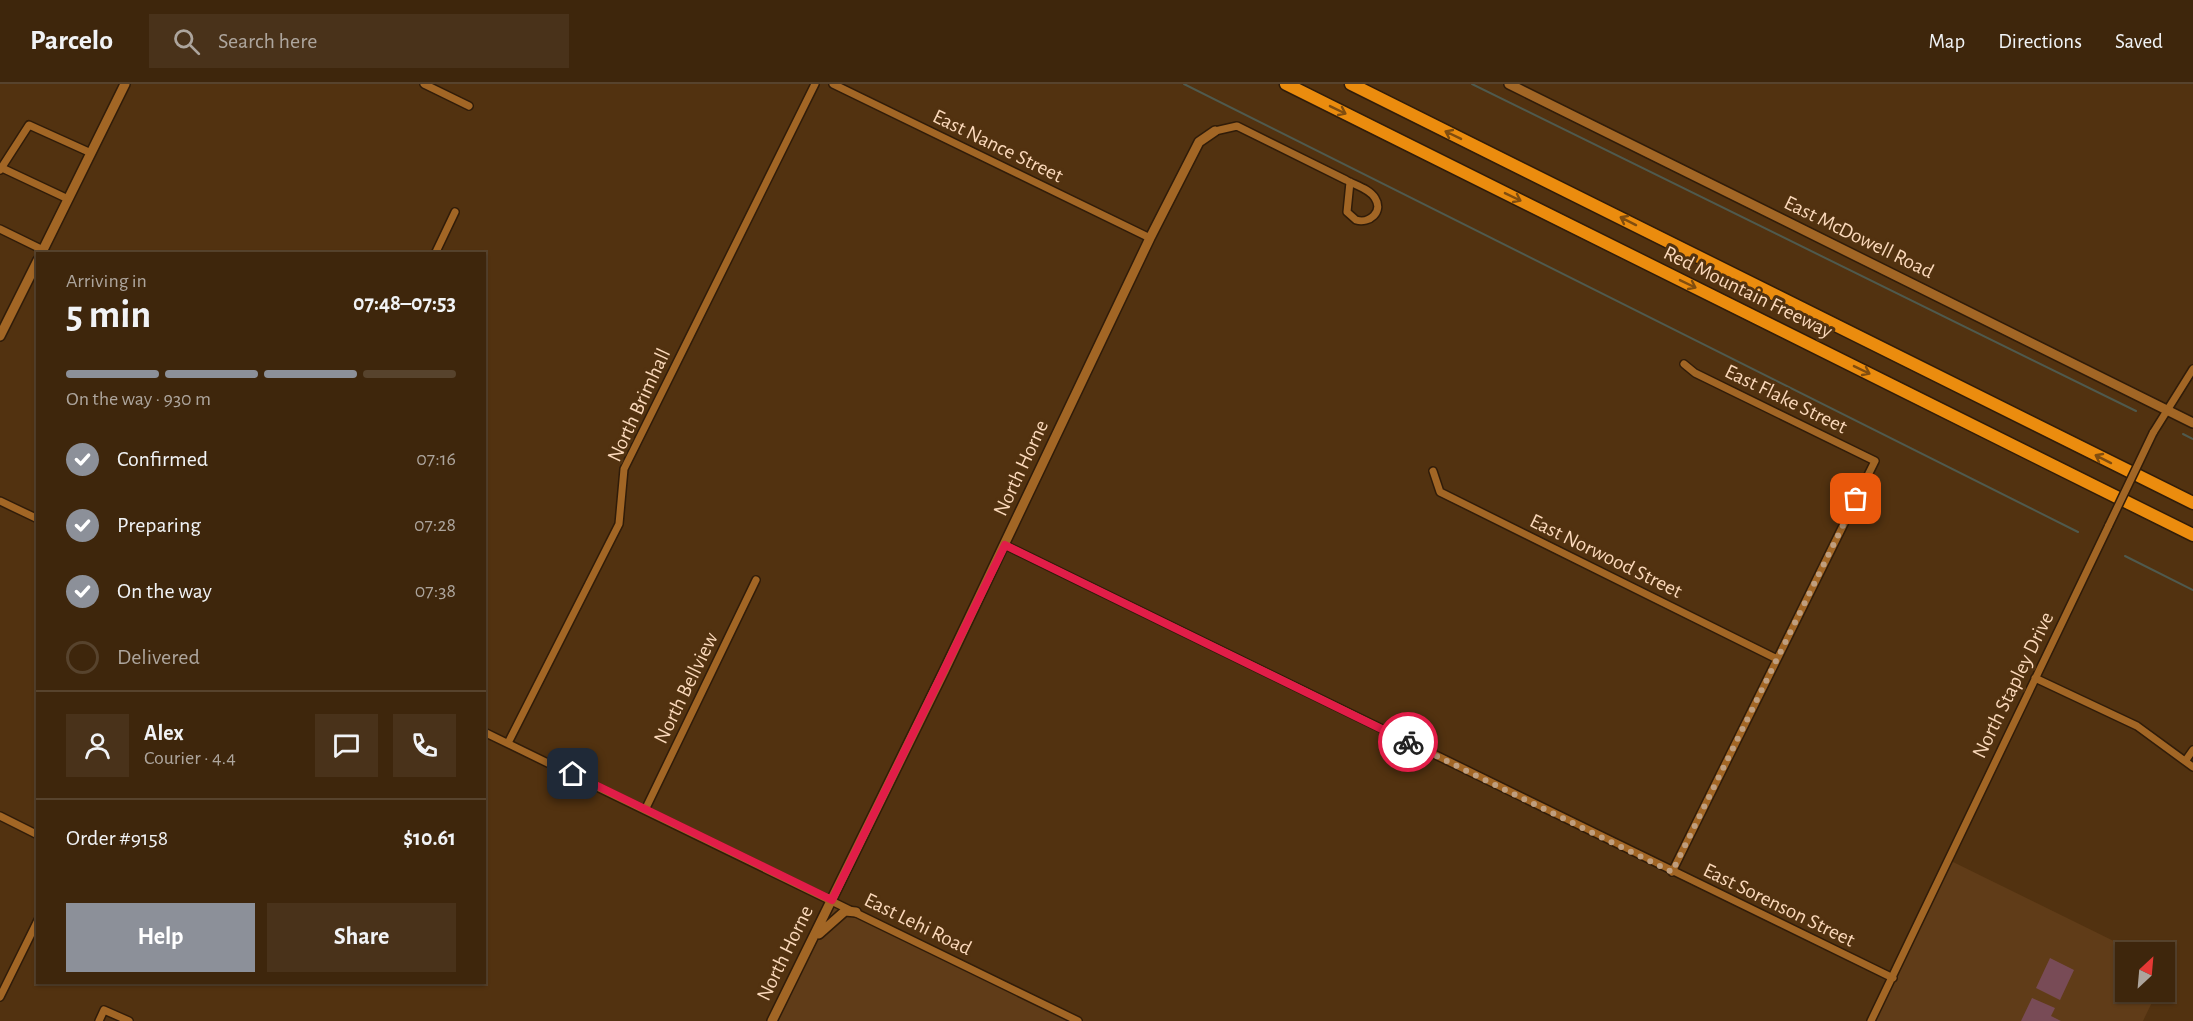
<!DOCTYPE html>
<html lang="en">
<head>
<meta charset="utf-8">
<style>
	body { margin:0; font-family:"Alegreya Sans",sans-serif; background:#49321a; color:#f1f3f6; height:100vh; display:flex; flex-direction:column; font-size:22px; white-space:nowrap }
	* { box-sizing:border-box; margin:0 }
	p { font-size:20px; color:#ada59d }
	.icon { flex:none; width:33px; height:33px; fill:none; stroke:currentColor; stroke-width:2; stroke-linecap:round; stroke-linejoin:round }
	.map { position:relative; flex:1; overflow:hidden }
	.side { position:absolute; left:36px; top:168px; width:450px; height:732px; display:flex; flex-direction:column; background:#3e260c; border-radius:0px; box-shadow:0 2px 4px #0004,0 0 0 2px #57432d }
	.side>* { flex:none }
	.needle { width:39px; rotate:26deg }
	.controls { position:absolute; left:2115px; top:858px; display:grid; gap:12px }
	.controls a { display:grid; place-items:center; width:60px; height:60px; border-radius:0px; background:#3e260c; box-shadow:0 2px 4px #0004,0 0 0 2px #57432d; font-size:30px }
	.pin { position:absolute; display:grid; place-items:center; width:51px; height:51px; color:#fff; margin:-26px; border-radius:12px; box-shadow:0 3px 9px #0006 }
	.courier { position:absolute; display:grid; place-items:center; width:60px; height:60px; margin:-30px; border:4px solid #e11d48; border-radius:50%; background:#fff; color:#222; box-shadow:0 2px 8px #0007 }
	.head em { font-style:normal; font-weight:600 }
	.head div { display:flex; flex-direction:column-reverse }
	.head { display:flex; align-items:center; justify-content:space-between; height:102px; padding:0 30px }
	h1 { font-size:39px; font-weight:600; line-height:45px }
	.bar { display:grid; grid-template-columns:repeat(4,1fr); gap:9px 6px; align-content:center; height:72px; padding:0 30px }
	.bar i { height:8px; border-radius:4px; background:#57432d }
	.bar .active { background:#8c9099 }
	.bar p { grid-column:span 4 }
	.line { display:flex; align-items:center; gap:15px; padding:0 30px; border-top:2px solid #57432d }
	.line div { flex:1 }
	.round { display:grid; place-items:center; flex:none; width:63px; height:63px; border-radius:0px; background:#49321a }
	ol { padding:0 30px; list-style:none }
	li { display:flex; align-items:center; gap:18px; height:66px }
	li p { margin-inline-start:auto }
	li .icon { padding:6px; border-radius:50%; background:#8c9099; color:#fff; stroke-width:4 }
	li:last-child { color:#ada59d }
	li i { width:33px; height:33px; border:3px solid #57432d; border-radius:50% }
	.button { display:flex; gap:12px; margin-top:auto; padding:12px 30px }
	.button a { flex:1; height:69px; border-radius:0px; background:#8c9099; color:#fff; font-size:24px; font-weight:600; line-height:69px; text-align:center }
	.button a+a { background:#49321a; color:#f1f3f6 }
	header { display:flex; align-items:center; gap:36px; box-sizing:border-box; height:84px; padding:0 30px; background:#3e260c; border-bottom:2px solid #57432d }
	header strong { font-size:28px }
	nav { display:flex; gap:33px; margin-inline-start:auto; font-size:21px }
	.search { width:420px; height:54px; background:#49321a; display:flex; align-items:center; gap:15px; box-sizing:border-box; padding:0 21px; border-radius:0px; color:#ada59d; font-size:22px }
	.map>svg:first-child { display:block }
</style>
</head>
<body>
<header>
<strong>Parcelo</strong>
<div class="search"><svg class="icon" aria-label="search" viewBox="0 0 24 24"><circle cx="10" cy="10" r="6"/><path d="M15 15l6 6"/></svg>Search here</div>
<nav><a>Map</a><a>Directions</a><a>Saved</a></nav>
</header>
<div class="map">
<svg width="2193" height="937" viewBox="0 0 2193 937">
	<rect width="100%" height="100%" fill="#523210"/>
	<path fill="#603c18" d="M1949,776L2136,868H2126V908H2157L2143,937H1871Z
		M832,816L1078,937H773Z"/>
	<path fill="#784b56" d="M2050,874L2074,886L2060,916L2036,904Z
		M2032,914L2055,924L2051,932L2061,937H2021Z"/>
	<g fill="none" stroke-linecap="round" stroke-linejoin="round">
		<path stroke="#4f5a4e" stroke-width="2" d="M1184,0L2078,448
			M1472,0L2136,327
			M2183,350L2193,355
			M2125,472L2193,506"/>
		<defs>
			<path id="street" d="M424,0L469,22
				M833,0L1150,154
				M1215,47L1237,42L1346,96C1355,101 1370,105 1375,114C1384,128 1369,140 1356,136L1347,128L1350,98
				M2,84L68,115
				M0,86L29,41L91,69
				M0,145L43,166
				M435,170L455,128
				M2153,349L2193,285
				M1433,387L1440,408L1777,575
				M0,417L38,435
				M1005,461L1893,894
				M2035,594L2137,642L2193,683
				M484,648L1078,937
				M508,659L619,440L624,385L815,0
				M2186,676L2193,666
				M645,726L756,496
				M0,732L38,751
				M1672,788L1875,377L1695,289L1684,280
				M0,913L38,836
				M99,937L104,926L129,937
				M1871,937L2109,441"/>
			<path id="secondary" d="M1509,0L2193,339
				M41,170L125,0
				M0,252L38,176
				M819,850L845,827L856,828
				M772,937L944,587L1150,154L1199,58L1215,47"/>
			<path id="highway" d="M1286,0L2193,451
				M1351,0L2193,419"/>
		</defs>
		<use href="#street" stroke="#301c09" stroke-width="10"/>
		<use href="#secondary" stroke="#301c09" stroke-width="12"/>
		<use href="#highway" stroke="#301c09" stroke-width="15"/>
		<use href="#street" stroke="#a26625" stroke-width="7"/>
		<use href="#secondary" stroke="#a26625" stroke-width="9"/>
		<use href="#highway" stroke="#eb8c0e" stroke-width="12"/>
		<defs>
			<path id="street-bridge" d="M2109,441L2153,349"/>
		</defs>
		<use href="#street-bridge" stroke="#301c09" stroke-width="10" stroke-linecap="butt"/>
		<use href="#street-bridge" stroke="#a26625" stroke-width="7"/>
	</g>
	<defs><path id="oneway-shaft" d="M-6 0H5M1.5-3L5.5 0L1.5 3" fill="none" stroke-width="1.6" stroke-linecap="round" stroke-linejoin="round" transform="scale(1.5)"/></defs>
	<g stroke="#804d0f">
		<use href="#oneway-shaft" transform="translate(1338 26) rotate(26)"/>
		<use href="#oneway-shaft" transform="translate(1453 51) rotate(-154)"/>
		<use href="#oneway-shaft" transform="translate(1513 113) rotate(26)"/>
		<use href="#oneway-shaft" transform="translate(1628 137) rotate(-153)"/>
		<use href="#oneway-shaft" transform="translate(1688 200) rotate(26)"/>
		<use href="#oneway-shaft" transform="translate(1862 286) rotate(26)"/>
		<use href="#oneway-shaft" transform="translate(2103 375) rotate(-153)"/>
	</g>
	<g fill="none" stroke-linecap="round" stroke-linejoin="round">
		<path stroke="#bf9e7e" stroke-width="6" stroke-dasharray="0 10.8" d="M1408,658L1672,788L1856,415"/>
		<path stroke="#e11d48" stroke-width="8" d="M573,690L832,816L1005,461L1408,658"/>
	</g>
	<g text-anchor="middle" dominant-baseline="central" stroke-width="6" stroke-linejoin="round" paint-order="stroke">
		<g font-size="21" fill="#fad8ba" stroke="#523210">
			<text transform="translate(998 62) rotate(26)">East Nance Street</text>
			<text transform="translate(1859 153) rotate(26)">East McDowell Road</text>
			<text transform="translate(1748 208) rotate(26)">Red Mountain Freeway</text>
			<text transform="translate(1786 315) rotate(26)">East Flake Street</text>
			<text transform="translate(639 321) rotate(-65)">North Brimhall</text>
			<text transform="translate(1021 384) rotate(-65)">North Horne</text>
			<text transform="translate(1606 472) rotate(26)">East Norwood Street</text>
			<text transform="translate(2013 601) rotate(-64)">North Stapley Drive</text>
			<text transform="translate(686 604) rotate(-64)">North Bellview</text>
			<text transform="translate(1779 821) rotate(26)">East Sorenson Street</text>
			<text transform="translate(918 840) rotate(26)">East Lehi Road</text>
			<text transform="translate(785 869) rotate(-64)">North Horne</text>
		</g>
	</g>
</svg>
<div class="controls">
<a><svg class="needle" viewBox="-14 -14 28 28"><path d="M0-13l5 13h-10z" fill="#e53935"/><path d="M0 13l5-13h-10z" fill="#ada59d"/></svg></a>
</div>
<div class="pin" style="left:1856px;top:415px;background:#ea580c"><svg class="icon" aria-label="bag" viewBox="0 0 24 24"><path d="M5 8h14l-1 12H6zM9 8a3 3 0 0 1 6 0"/></svg></div>
<div class="pin" style="left:573px;top:690px;background:#1f2937"><svg class="icon" aria-label="home" viewBox="0 0 24 24"><path d="M3 11l9-7 9 7M6 9v11h12V9"/></svg></div>
<div class="courier" style="left:1408px;top:658px"><svg class="icon" aria-label="bike" viewBox="0 0 24 24"><circle cx="6" cy="16" r="4"/><circle cx="18" cy="16" r="4"/><path d="M6 16l4-8h5l3 8M10 8l3 8H6M13 5h3"/></svg></div>
<section class="side">
<div class="head"><div><h1>5 min</h1><p>Arriving in</p></div><em>07:48–07:53</em></div>
<div class="bar"><i class="active"></i><i class="active"></i><i class="active"></i><i></i><p>On the way · 930 m</p></div>
<ol>
<li><svg class="icon" aria-label="check" viewBox="0 0 24 24"><path d="M5 12l5 5 9-10"/></svg>Confirmed<p>07:16</p></li>
<li><svg class="icon" aria-label="check" viewBox="0 0 24 24"><path d="M5 12l5 5 9-10"/></svg>Preparing<p>07:28</p></li>
<li><svg class="icon" aria-label="check" viewBox="0 0 24 24"><path d="M5 12l5 5 9-10"/></svg>On the way<p>07:38</p></li>
<li><i></i>Delivered</li>
</ol>
<div class="line" style="height:108px"><a class="round"><svg class="icon" aria-label="person" viewBox="0 0 24 24"><circle cx="12" cy="8" r="4"/><path d="M4 21q1-7 8-7t8 7"/></svg></a><div><b>Alex</b><p>Courier · 4.4</p></div><a class="round"><svg class="icon" aria-label="chat" viewBox="0 0 24 24"><path d="M4 5h16v11H9l-5 4z"/></svg></a><a class="round"><svg class="icon" aria-label="phone" viewBox="0 0 24 24"><path d="M5 4h4l2 5-3 2q2 4 5 5l2-3 5 2v4C11 20 4 13 5 4z"/></svg></a></div>
<div class="line" style="height:78px"><div>Order #9158</div><b>$10.61</b></div>
<div class="button"><a>Help</a><a>Share</a></div>
</section>
</div>
</body>
</html>
